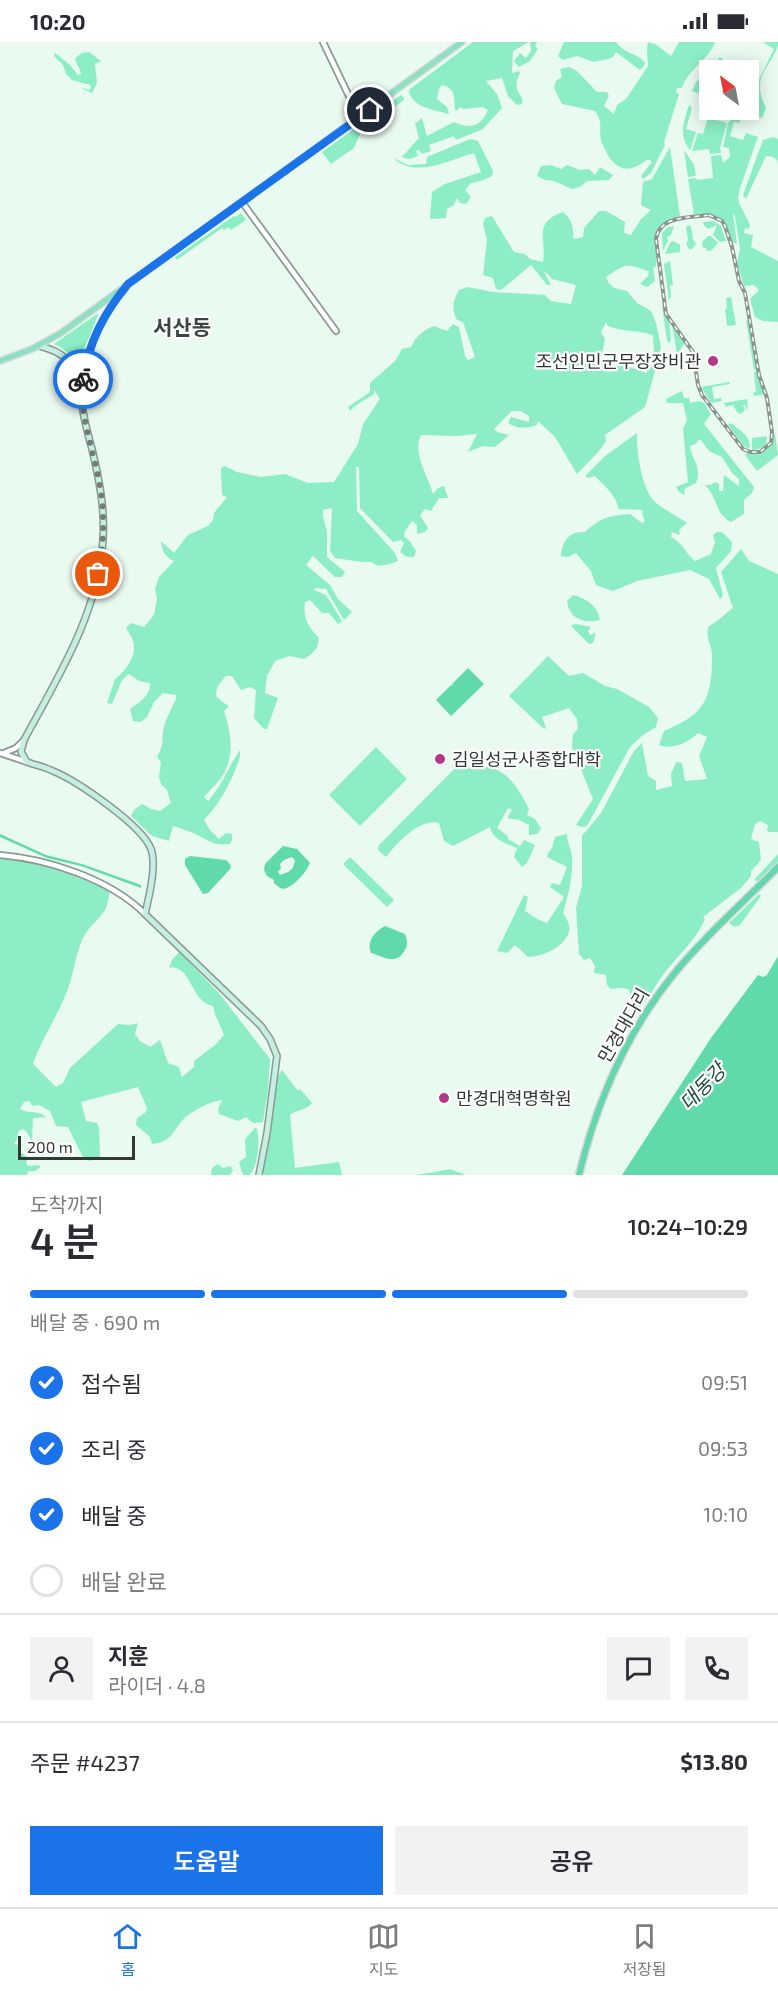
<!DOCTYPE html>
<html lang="ko">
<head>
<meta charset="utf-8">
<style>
	body { margin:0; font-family:"Exo 2","Noto Sans KR",sans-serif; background:#f2f2f3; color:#2b2b33; height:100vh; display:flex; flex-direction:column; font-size:22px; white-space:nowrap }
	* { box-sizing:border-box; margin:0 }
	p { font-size:20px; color:#7c7c81 }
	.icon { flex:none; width:33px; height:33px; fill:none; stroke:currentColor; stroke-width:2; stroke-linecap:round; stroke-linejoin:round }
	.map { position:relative; height:1133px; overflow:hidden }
	.drawer { display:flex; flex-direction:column; background:#fff; flex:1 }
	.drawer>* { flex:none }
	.needle { width:39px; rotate:328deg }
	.controls { position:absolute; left:699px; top:18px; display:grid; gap:12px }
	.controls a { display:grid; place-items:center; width:60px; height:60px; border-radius:0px; background:#fff; box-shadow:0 3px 15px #0003; font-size:30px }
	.scale { position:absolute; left:18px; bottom:15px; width:117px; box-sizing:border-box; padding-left:6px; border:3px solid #323935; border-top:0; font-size:16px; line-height:21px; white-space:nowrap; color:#323935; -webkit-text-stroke:4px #fff; paint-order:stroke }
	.pin { position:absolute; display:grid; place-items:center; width:51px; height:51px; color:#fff; margin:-26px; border:3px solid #fff; border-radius:50%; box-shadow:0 2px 6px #0007 }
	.courier { position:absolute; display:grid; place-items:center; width:60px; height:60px; margin:-30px; border:4px solid #1a73e8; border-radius:50%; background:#fff; color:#222; box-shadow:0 2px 8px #0007 }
	.headline em { font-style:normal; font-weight:600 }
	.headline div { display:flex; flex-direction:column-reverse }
	.headline { display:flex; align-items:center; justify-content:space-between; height:102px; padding:0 30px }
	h1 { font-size:39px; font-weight:600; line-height:45px }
	.bar { display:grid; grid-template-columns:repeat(4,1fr); gap:9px 6px; align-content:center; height:72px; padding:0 30px }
	.bar i { height:8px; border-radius:4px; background:#e1e1e2 }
	.bar .on { background:#1a73e8 }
	.bar p { grid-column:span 4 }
	.line { display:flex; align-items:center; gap:15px; padding:0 30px; border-top:2px solid #e1e1e2 }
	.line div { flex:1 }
	.round { display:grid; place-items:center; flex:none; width:63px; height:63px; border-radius:0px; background:#f2f2f3 }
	ol { padding:0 30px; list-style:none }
	li { display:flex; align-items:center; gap:18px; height:66px }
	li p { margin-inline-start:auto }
	li .icon { padding:6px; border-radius:50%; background:#1a73e8; color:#fff; stroke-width:4 }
	li:last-child { color:#7c7c81 }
	li i { width:33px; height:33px; border:3px solid #e1e1e2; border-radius:50% }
	.primary-button { display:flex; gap:12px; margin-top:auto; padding:12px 30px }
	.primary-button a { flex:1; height:69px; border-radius:0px; background:#1a73e8; color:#fff; font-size:24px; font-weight:600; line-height:69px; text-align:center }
	.primary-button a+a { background:#f2f2f3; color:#2b2b33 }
	.status { display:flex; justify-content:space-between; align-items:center; height:42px; padding:0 30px; background:#fff; direction:ltr }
	.status svg { height:16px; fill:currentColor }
	.menu { display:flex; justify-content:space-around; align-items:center; height:84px; border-top:2px solid #e1e1e2; background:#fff; font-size:16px; color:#7c7c81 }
	.menu a { display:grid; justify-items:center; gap:3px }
	.menu .on { color:#1a73e8 }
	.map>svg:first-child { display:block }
</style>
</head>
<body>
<div class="status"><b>10:20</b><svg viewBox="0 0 49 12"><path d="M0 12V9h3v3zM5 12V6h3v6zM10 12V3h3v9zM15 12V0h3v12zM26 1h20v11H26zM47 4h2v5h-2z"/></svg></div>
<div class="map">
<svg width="778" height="1133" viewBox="0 0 778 1133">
	<rect width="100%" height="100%" fill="#e9faf1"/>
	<path fill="#8deec5" d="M473,0H529L513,9L512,31L519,29L520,31C515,42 515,46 522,56V62L517,63L508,54L502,36L486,39L497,52L502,66L483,87L456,98L454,94L429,103L431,109L422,112L419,108L416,109L418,114C412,117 408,118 402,115L419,96L415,82L422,76L427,94L454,80C471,88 481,84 488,68L483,65L464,67L459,65L458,68H455C454,56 456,46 442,43L439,47L437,57L447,65L449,72C434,68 414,66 409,50L410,47Z
		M530,0H537L535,4L538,7L530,19L519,25L514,19L520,11L526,16L531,9Z
		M564,0H616C627,14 637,10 645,21L644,24L640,28L616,10L612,16L594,20L577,14L563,18L558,14Z
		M648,0L655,2L671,14L679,0H715C708,19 688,27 682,46H677L676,50L679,52L664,100L665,103L651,131L643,137L641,134L652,120L648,117C625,136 612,125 602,101C597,88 605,84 595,69L562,62L554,46L556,39L562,35L560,27L569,25L577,29L597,50H607L609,54L604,64L614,72L617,63L626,57L648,24L647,7Z
		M763,0H778V4C767,31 751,35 766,66L762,76L733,68H748L749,53L751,54L774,7Z
		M89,10L101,19L95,22L97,41L92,51L79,45L90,48L91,45L90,43L72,38L66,32L63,23L54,14L55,11L69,22L78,33L81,32C80,26 76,22 75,16L82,11Z
		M720,15L724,19L720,28H710L709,59L703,57L704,53L692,49L696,40Z
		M401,53L404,56V58L377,77L369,78L372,74Z
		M689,63L692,66L686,87L696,90L690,108C678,94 684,79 689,63Z
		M708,76L727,81L720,106L721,111L710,112L709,107L692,109L698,91L703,92Z
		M733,76L740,78L739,81L734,80L730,94L743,98L746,91L758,95L740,146L738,156L739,161L750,183L749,187L745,186L744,191L753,193L751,205L778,219V280L763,279L755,275L750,257L759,248L754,243L744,244L737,221L740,207L735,174L733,172L737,202L732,200C724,182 720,166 696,175L694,172L688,137L696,136L697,138L713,136L711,114L721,113L723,121L730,115L729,106L723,105L728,81Z
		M357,85L361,90L354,106L331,122L322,110Z
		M773,95L778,97V123L777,118L773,115L766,114L746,157L743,153L763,98Z
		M470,97L478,99L493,129L492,134L481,139L471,141L465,148L471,155L466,162L460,161L457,156L454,163L447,167L446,176L430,177L432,150L445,142L481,130L474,111C448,118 417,137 393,116L408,123L426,122L427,115Z
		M670,105L680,174L679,177C642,183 663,203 655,226L653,225L655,239L647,245L640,242L648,234L649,229C625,222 628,220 606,235L608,240L614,246L627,249L637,261L651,269L656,281L661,305L659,312L649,322L654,310L653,293C638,288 622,290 608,284L606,280L601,290L605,297L601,317L611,329L619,321L646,331L658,318L645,365L605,393L606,399L599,409L577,432L555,395L538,379L537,383C525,387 518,387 508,381L511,375L529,380V374L521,369H512L494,387L497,390L509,393L495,405L483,404L468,410L477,392L456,394L421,393C412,411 428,434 433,452L438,446L444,444L448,456H439L431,469L425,467L420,473L428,486L425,490L417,492V483L412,479L405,489L404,495L409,498L416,509L414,515H407L400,510L404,501L401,498L393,500L360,466L359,425H356L357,469L395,511L398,519L390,522L378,524L371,520H362L335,516L330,509L332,466L323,468V475L327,489V515L345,530L342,535H335L313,514L306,523L330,543L338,557L352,570L344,578L326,547L315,546L314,548L326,553L342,579L338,582L329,571H322L310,558L305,560C303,577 308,584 319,596L317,606L310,613L304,617L289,614L275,619L267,634L265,651L278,656L267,687H264L254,676L256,648L250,645L241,648L232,634H226C220,641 214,647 217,656L220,657L221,659L229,664L224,669C231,691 235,712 223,733C218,741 210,748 204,755L208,759C222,744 228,725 240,708V715C233,737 220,762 204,778L210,788L219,797L226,791L232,792V798L230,802C211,804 209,798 193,791C186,788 180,786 173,784L169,799L152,794L131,774L134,768L142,762L151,767L160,769L171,761L167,748L161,742L159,735L161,720L157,715C166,701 160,695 165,681C168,673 172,665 176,657V653L163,651L154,660L147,675L141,680L133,679L130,667C139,661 151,653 150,641L139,639L129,632L122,638L112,662L107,661L115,637C125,630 138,613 133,599C132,595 128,590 126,586L131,581L144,585L154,573L157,557L155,547L159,535L174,519C165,515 162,509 161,499L174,511L188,493L208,484L213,478L214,471L227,455L222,453L221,426L225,424L237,430L261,435L285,432L308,441L334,440L358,402L363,382L380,357L374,348V352L355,364L350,369L348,365L370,350V341L395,319L402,307L411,305C417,293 422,289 434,284L447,289L453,282L459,285L465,314L468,318L475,315L463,280L457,278C451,266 453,259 459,248L468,245L493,250L545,253L551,259L571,262L576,243L552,237L547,231L544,230L551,243H547L531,223L501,248L496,247L493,236L483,233L487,198L483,182L485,176L492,174L514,210L525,212L530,217L543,220C547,197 532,181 563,170C571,177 574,184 573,195L575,197L583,195L584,186L599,169H606L625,180L624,191L631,193L641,177L651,168L641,163L643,140L652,137Z
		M684,108L694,123L696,134L688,135Z
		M551,123L561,127L567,123L580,128L589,127L595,133L600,125L613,133L609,138L587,139L580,145L572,147L554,139L545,138L537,134L541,124Z
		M241,171L246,178L231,188L228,185L224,188L222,186L177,218L175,215L234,174L235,175Z
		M713,179L721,184L726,199L720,200L713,193L717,183L708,187L703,182L704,180Z
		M689,183L691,185L693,197L696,202L692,207H689L686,202L688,198L686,185Z
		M674,184L671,193L667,195L668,199L663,209L662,191L668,185Z
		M708,194H711L718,201L712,208L707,209L706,206H703L702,200Z
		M673,199L680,203V210L665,212L670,201Z
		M670,219L673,243L670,244L671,255L669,258L664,222Z
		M731,255L736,283L727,284L725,267H727L726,256Z
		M664,263L669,278L671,298L669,301L667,299L662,264Z
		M97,272L98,273L83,310L80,329L78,330C74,317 67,307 54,302Z
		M746,278L749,279L757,328H754Z
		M672,283L686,300L681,306L678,317Z
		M754,330H757L766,352L754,354L753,351L756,350Z
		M729,340L730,342L712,345L714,357L721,356L722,359L711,361L701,345Z
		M682,349L684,356H689L690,361L699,359L704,361L711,372L704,382L754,445L752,451L744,458V472L731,480C714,471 719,457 705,443H711L715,440L719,442V449H723L724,433L739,444V437L732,431L722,415L709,409L701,398H698L697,401L690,404C691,417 703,425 696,441L684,447L685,453L679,450L676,445L688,440L683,387L687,378L683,361H667L666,357Z
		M747,357L748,366L746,368V363H743L745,368L741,372L737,370L733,363L726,365L724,361Z
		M731,381C739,388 753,395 749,407L743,403L728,383Z
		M637,391C636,408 642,448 655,460C664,468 677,474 687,481L679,488L680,493L672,490L671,495C682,500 686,512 695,519L711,512L715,500L713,493L717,490H722L732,500L731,509L716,526L723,553L720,557L709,537L690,528L637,539L613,549L596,543L591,529L576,511L568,515L561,514C562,499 569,489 585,490C601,475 609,474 630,472L642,481L645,479L642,472L643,468L619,467C614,450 606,446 595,434L589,436L585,434L605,414Z
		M775,392L778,413L757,429L745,413L748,410C761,413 772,407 773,393Z
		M767,394L766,403L759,407L752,408V396Z
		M741,507L749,519L778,532V790H769L767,788L768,783L760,779L755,782L751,797L759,800L761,818L751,829V834L741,846L703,875L705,877C696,898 680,911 666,929C655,943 648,959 635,971L629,947L619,946L611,947L607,943L606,933L594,931L595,924L590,916L584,918L579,912L576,866L582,844V794L601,771L634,709L642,701L648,734L656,739V748L672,744L671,732L676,720L682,721L685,739L707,737L699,714L707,695L698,691C688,701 672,708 659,703L664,689C706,672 712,656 712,612C711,600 706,600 708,585C718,579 724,573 733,566L721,530Z
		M573,553C587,557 597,563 600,578C584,582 569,577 567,559Z
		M577,582L591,585L588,589L590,593L596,591L593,601L589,602L573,586L571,583Z
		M548,614L569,634L583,631L605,644L617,647L649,665L658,676L656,685L643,693L630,705L587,784L582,785L576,783L593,757L572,705L573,692L578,687L577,677L569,666L542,675L546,686L544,687L509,654Z
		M376,705L407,737L360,784L329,753Z
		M465,716L463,725C472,727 479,724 487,725C509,728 520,750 529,767L527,773L535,777L541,787L537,792L529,793V783L519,778L507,776L512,768L508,766L497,786L508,794V797L520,804L524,798L535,803L527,821L522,825L514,815L517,806C505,801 493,798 490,785L453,804L444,799L439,781C420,776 397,801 386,815L378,808L379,803Z
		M567,792C567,801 572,808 572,816C573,835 568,854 563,871C566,876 571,883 569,890C563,906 544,914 528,915L515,903L507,911L497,909L524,853L528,855L525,869L537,877L547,881L564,855L550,845L552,841L560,843L567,825L547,815L548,811L552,806L555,795Z
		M778,812V820L760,838L757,839L754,838Z
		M0,815L25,818L56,826L110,848C109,854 108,861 106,866C102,875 89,884 83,896C74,915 74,935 65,954C56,977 41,998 33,1022L56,1045L63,1041L70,1026L118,982L130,983L138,981L135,992L140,999L150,1005L160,998L168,1021L179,1025L182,1035L194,1025V1019L215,1003L224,993L215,972L213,964C210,963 206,962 204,960C191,951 188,922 169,926L172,918L179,910L218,950L270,1017L268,1049L263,1080L253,1081L246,1075L238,1079L219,1072L218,1067L222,1058C211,1059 196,1067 187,1074C173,1085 175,1100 152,1102L150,1095L136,1083L137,1076L146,1070L147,1066L138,1045L81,1060L86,1079L97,1081L99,1085L100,1115L89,1119L84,1117L68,1085L56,1084L50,1069L39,1063L33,1064L29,1059L24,1060L20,1067C29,1072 39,1068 46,1075L33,1076L32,1099L26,1089L22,1087L18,1090L17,1098L14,1101L20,1104V1110L29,1116L26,1120L28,1124L38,1123L41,1125L35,1129H28L27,1133H0Z
		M350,815L394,858L387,865L343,822Z
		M759,852L761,854L740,883L735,885L729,881Z
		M282,1028L298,1049L300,1047L312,1061C306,1069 297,1067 290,1073L295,1126L339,1120L342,1133H264L262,1127C265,1109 273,1038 282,1028Z
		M256,1085C261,1097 258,1123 250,1133H243L239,1120L246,1115L245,1097Z
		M218,1122L223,1126L231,1124L233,1129L230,1133H211L212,1126Z
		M450,1127L466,1133H416L446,1128Z"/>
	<path fill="#61daaa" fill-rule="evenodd" d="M468,626L484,642L451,674L436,658L451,643L453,644L452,642Z
		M0,792L46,813L82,822L141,843V846L81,824L47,816L0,795Z
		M283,804L297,807L310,821C306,831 295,843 284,847L280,846L274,841V838L267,834L264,828L265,822ZM292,815L295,818L293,826L288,830L280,833L278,830L281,826L280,822L284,818Z
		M190,814L226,818L230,822L231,826L208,851L203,852L185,823V817Z
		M385,884L405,892C408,900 408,904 403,911C395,923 382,914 371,911C366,900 375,889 385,884Z
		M778,914V1133H622L711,996L758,933L763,935L767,933Z"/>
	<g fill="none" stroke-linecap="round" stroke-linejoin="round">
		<defs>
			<path id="tertiary" d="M323,0L359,75
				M242,160L336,289
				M0,711L27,720
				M4,711L16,706L24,698
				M0,813C48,817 110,837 145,872"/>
			<path id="secondary" d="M125,246C104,271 90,299 84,331C83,338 81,346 81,353C82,372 87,389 92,407C99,437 105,466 103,497C99,570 58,635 24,698L21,710L27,720C35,723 45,725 53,729C77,739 142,783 151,807C157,823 149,855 145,872L261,984L270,997L277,1014L267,1091L259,1133
				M39,304C69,311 71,321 80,349"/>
			<path id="primary" d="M0,319L32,307L61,291L462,0"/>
			<path id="trunk" d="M579,1133C597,1058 628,987 678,927C708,891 745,859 778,825"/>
		</defs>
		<use href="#tertiary" stroke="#8b9a92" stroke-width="8"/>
		<use href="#secondary" stroke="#8b9a92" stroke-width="8"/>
		<use href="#primary" stroke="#d6d7d7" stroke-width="8"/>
		<use href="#trunk" stroke="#d6d7d7" stroke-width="9"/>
		<use href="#tertiary" stroke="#fff" stroke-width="4.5"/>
		<use href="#secondary" stroke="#c5f0e1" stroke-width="5"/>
		<use href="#primary" stroke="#8be1c2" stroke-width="5"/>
		<use href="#trunk" stroke="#64d7ae" stroke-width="6"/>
		<defs>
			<path id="rail" d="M709,173L722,179L725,184L732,205L739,239L745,251L759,333L767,356L772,390L771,401L760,410H750L743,407L702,353L698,343L693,310L666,272L656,197C660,173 690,176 709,173Z"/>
		</defs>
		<use href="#rail" stroke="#8a968f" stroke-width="4"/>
		<use href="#rail" stroke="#fff" stroke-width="1.5" stroke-dasharray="4.5" stroke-linecap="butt"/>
	</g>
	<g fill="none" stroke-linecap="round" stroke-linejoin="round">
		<path stroke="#727d77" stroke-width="6" stroke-dasharray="0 10.8" d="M83,337L81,350L82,361C87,400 103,437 103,476C104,495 101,514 98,532"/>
		<path stroke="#1a73e8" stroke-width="8" d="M83,337C89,300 104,271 128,242L370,68"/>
	</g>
	<g fill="#b43788" stroke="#fff" stroke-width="2">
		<circle cx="713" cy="319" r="6"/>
		<circle cx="440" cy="717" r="6"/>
		<circle cx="444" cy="1056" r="6"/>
	</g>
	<g text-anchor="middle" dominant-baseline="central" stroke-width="4.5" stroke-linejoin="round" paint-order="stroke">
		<g font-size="18" fill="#323935" stroke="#fff" text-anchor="start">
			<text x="701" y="319" text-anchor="end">조선인민군무장장비관</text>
			<text x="452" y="717">김일성군사종합대학</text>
			<text x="456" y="1056">만경대혁명학원</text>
		</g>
		<g font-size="18" fill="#323935" stroke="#fff">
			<text transform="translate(623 983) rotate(-60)">만경대다리</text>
		</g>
		<g font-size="20" font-style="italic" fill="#1a4c39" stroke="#fff">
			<text transform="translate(702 1044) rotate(-46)">대동강</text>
		</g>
		<g font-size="21" font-weight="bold" fill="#394740" stroke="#fff">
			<text x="182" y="284">서산동</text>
		</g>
	</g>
</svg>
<div class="controls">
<a><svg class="needle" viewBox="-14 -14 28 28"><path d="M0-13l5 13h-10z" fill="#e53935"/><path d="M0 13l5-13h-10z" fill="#7c7c81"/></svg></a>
</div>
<div class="scale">200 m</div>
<div class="pin" style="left:98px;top:532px;background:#ea580c"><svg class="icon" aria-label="bag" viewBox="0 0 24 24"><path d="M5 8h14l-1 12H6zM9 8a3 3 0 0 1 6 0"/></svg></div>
<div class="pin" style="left:370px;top:68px;background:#1f2937"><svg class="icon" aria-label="home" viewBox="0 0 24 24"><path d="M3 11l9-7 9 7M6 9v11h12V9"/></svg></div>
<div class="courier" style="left:83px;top:337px"><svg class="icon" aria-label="bike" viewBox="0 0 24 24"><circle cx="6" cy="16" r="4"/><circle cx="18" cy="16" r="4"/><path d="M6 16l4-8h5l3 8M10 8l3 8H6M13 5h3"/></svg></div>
</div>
<section class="drawer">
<div class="headline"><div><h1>4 분</h1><p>도착까지</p></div><em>10:24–10:29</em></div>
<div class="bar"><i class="on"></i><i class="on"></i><i class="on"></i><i></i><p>배달 중 · 690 m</p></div>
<ol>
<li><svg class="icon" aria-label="check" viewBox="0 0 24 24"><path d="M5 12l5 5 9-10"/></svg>접수됨<p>09:51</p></li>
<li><svg class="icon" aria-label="check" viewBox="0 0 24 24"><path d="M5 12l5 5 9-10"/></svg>조리 중<p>09:53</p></li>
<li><svg class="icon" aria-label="check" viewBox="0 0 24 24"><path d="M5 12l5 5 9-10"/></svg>배달 중<p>10:10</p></li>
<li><i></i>배달 완료</li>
</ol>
<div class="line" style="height:108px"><a class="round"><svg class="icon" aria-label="person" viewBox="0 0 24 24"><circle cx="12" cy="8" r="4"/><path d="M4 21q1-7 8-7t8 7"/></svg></a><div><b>지훈</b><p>라이더 · 4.8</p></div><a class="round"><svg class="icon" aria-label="chat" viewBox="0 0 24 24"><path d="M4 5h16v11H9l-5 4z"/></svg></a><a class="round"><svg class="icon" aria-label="phone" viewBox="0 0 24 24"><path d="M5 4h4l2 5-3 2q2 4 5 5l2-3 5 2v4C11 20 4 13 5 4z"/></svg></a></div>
<div class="line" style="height:78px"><div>주문 #4237</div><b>$13.80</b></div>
<div class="primary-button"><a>도움말</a><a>공유</a></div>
</section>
<nav class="menu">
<a class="on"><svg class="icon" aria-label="home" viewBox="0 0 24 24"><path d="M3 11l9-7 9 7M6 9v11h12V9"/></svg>홈</a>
<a><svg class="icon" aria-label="map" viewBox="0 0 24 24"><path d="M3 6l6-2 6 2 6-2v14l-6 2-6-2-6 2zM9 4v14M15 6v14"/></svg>지도</a>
<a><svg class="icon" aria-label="saved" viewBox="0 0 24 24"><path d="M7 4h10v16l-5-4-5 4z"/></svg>저장됨</a>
</nav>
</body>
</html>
